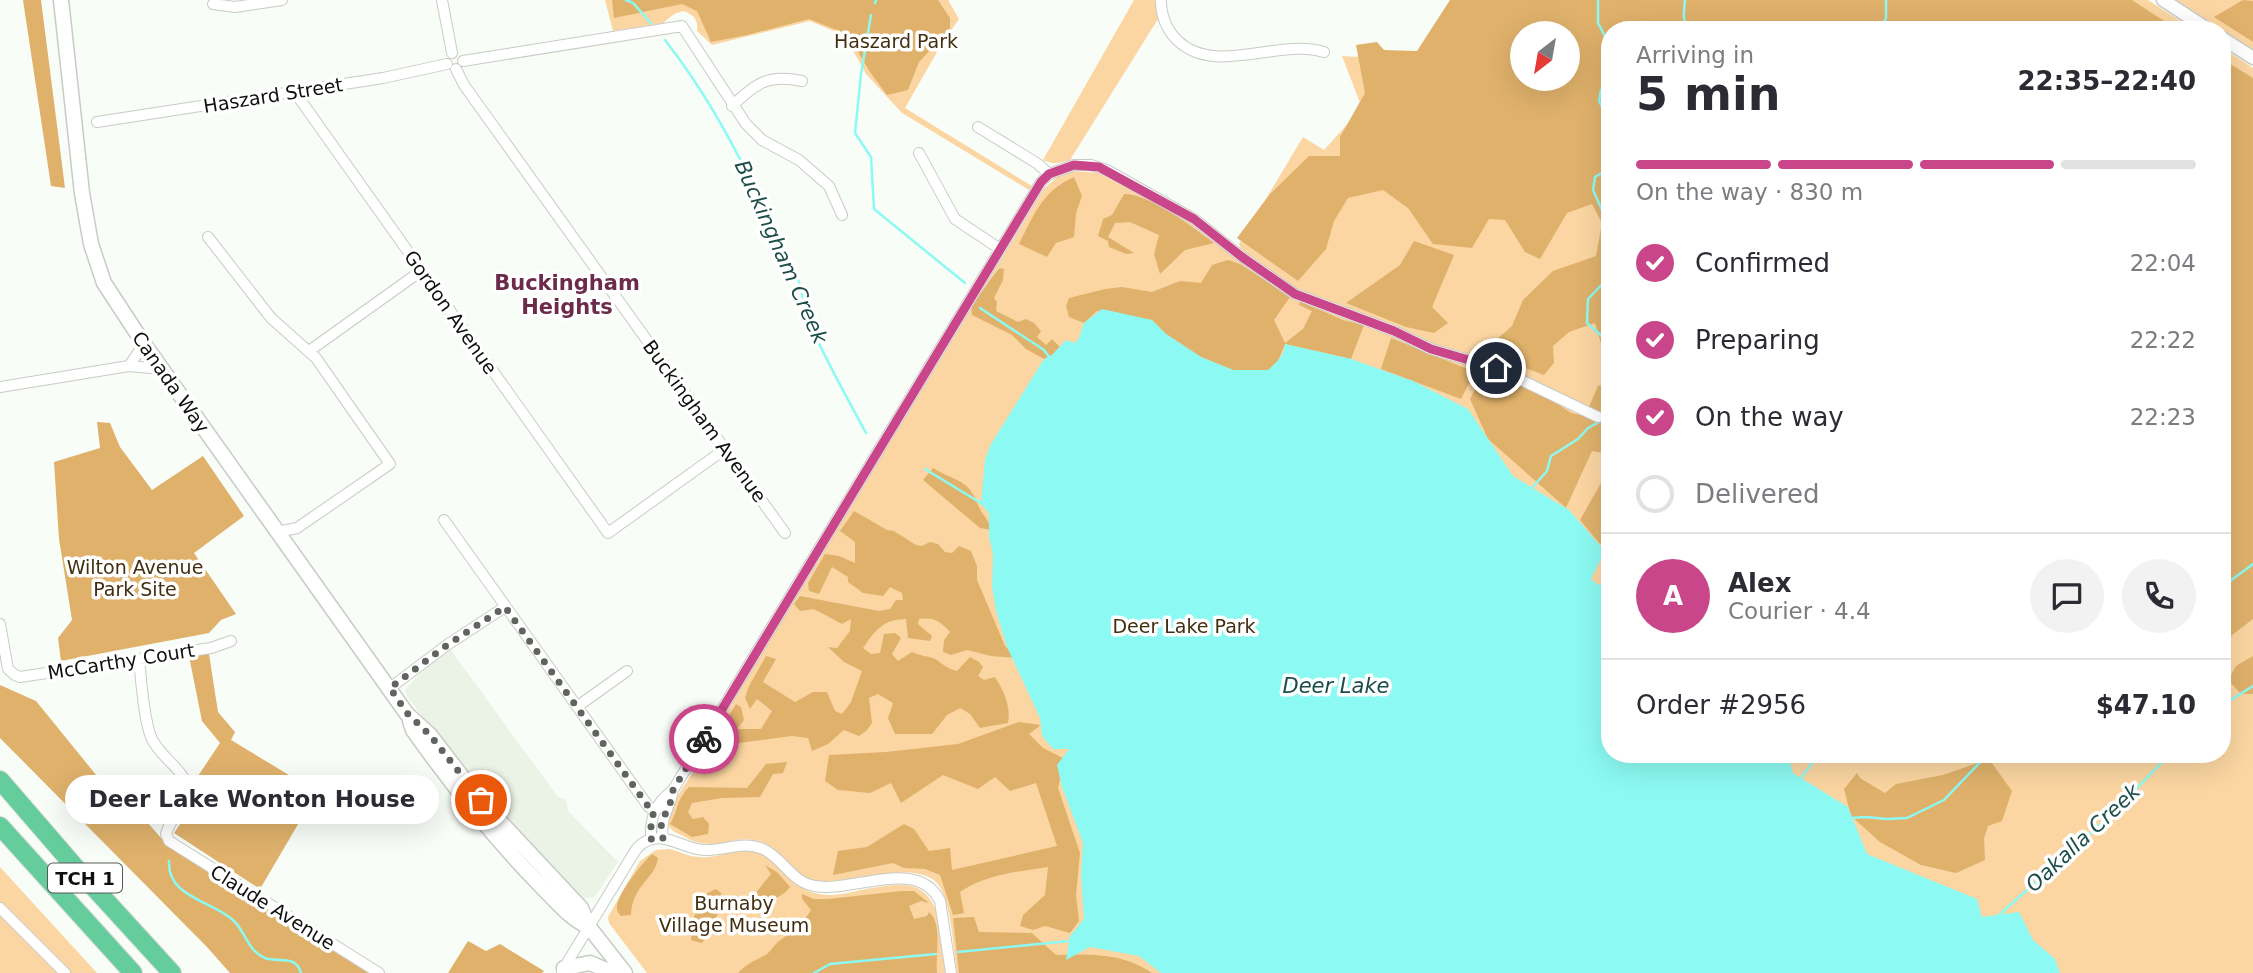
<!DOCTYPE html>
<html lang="en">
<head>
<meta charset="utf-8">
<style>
	body { margin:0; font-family:"DejaVu Sans",sans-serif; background:#f2f2f3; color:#2b2b33; height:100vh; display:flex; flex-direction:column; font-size:26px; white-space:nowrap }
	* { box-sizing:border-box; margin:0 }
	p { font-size:23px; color:#7c7c81 }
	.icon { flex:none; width:38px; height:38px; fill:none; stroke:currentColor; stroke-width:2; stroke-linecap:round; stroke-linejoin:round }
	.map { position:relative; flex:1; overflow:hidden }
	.panel { position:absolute; left:1601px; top:21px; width:630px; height:742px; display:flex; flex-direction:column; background:#fff; border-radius:28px; box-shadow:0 7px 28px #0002 }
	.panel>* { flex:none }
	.needle { width:46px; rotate:211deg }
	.controls { position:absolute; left:1510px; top:21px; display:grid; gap:14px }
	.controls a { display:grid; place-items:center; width:70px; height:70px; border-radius:50%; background:#fff; box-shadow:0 7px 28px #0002; font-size:35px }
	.pin { position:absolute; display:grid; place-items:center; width:60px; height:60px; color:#fff; margin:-30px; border:4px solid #fff; border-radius:50%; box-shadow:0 2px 7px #0007 }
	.courier { position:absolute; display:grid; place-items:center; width:70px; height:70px; margin:-35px; border:5px solid #ca468a; border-radius:50%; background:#fff; color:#222; box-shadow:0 2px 9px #0007 }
	.bubble { position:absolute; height:49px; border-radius:24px; background:#fff; box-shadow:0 7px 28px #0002; font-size:23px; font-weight:700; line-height:49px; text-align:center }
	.head em { font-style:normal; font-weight:700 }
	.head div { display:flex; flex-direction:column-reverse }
	.head { display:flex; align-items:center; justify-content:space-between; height:119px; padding:0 35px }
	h1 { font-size:46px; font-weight:700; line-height:52px }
	.bar { display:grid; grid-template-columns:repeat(4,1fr); gap:10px 7px; align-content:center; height:84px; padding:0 35px }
	.bar i { height:9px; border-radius:5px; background:#e1e1e2 }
	.bar .active { background:#ca468a }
	.bar p { grid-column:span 4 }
	.line { display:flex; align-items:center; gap:18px; padding:0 35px; border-top:2px solid #e1e1e2 }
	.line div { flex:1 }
	.round { display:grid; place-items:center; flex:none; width:74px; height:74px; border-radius:37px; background:#f2f2f3 }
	ol { padding:0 35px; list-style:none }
	li { display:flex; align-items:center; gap:21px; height:77px }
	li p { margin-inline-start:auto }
	li .icon { padding:7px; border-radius:50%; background:#ca468a; color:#fff; stroke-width:4 }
	li:last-child { color:#7c7c81 }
	li i { width:38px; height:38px; border:4px solid #e1e1e2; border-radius:50% }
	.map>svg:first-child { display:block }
</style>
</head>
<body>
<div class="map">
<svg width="2253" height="973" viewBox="0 0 2253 973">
	<rect width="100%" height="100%" fill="#f9fdf7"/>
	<path fill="#ebf3e7" d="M450,649L558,797L566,799L568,811L618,862L595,897L582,899L498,812L457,763L409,699L405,691L406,688L428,666Z"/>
	<path fill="#fbd6a2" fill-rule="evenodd" d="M605,0H948L959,19L941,45L905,108L1032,186L1029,190L902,113L866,74L845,36L810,21L712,45L697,31C699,20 693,14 683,11L674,14L663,23L613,31Z
		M1134,0H1155L1158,19L1070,160C1059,163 1054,165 1043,160Z
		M1462,0H2148L2194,30H1610V754H2222L2223,48L2253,68V973H957C953,950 952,896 935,881C907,859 853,887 820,882C791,878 782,845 754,840C738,837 727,844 712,844C700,844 691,841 681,835C677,833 671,831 669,826C663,814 688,780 695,769L694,765L1044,189L1059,175L1076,171L1099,173L1189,222L1228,252L1301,299L1444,349L1305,296L1242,251L1239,244L1303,137L1324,150L1362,108L1342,56L1441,61ZM1522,33H1568V79H1522Z
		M2176,0H2253V50Z
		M669,849C679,851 688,857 700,857C720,859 738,845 758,853C783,863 789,889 819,894C833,897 848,893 861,890C875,888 890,884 904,885C945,887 942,944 946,973H647L609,923L608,917L640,861L656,850Z
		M0,867L97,973H0Z"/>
	<path fill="#dfb16b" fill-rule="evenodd" d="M23,0H41L65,188L51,186Z
		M612,0H938L950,18V29L919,62L908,90L887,95L870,72L847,34L809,19L747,35L711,42L697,11L682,4L614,18Z
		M1450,0H2132L2178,30H1610V349L1602,347L1595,323L1569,332L1553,346L1554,363L1544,375L1482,352L1512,326L1523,300L1553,271L1596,256L1602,223L1592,204L1567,213L1540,259L1525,252L1505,220L1489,219L1472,248L1433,244L1408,208L1383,190L1348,198L1334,221L1326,249L1298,281L1237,238L1270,194L1309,156H1340V137L1365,93L1356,45L1377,42L1384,50L1417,51ZM1522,33H1568V79H1522Z
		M2243,0L2253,1V42L2214,17Z
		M2222,59L2253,78V619L2223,642Z
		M1074,177L1082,196L1076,213L1074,237L1056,243L1047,257L1019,244C1034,215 1042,191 1074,177Z
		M1124,194C1151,194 1192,227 1214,243L1185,250L1160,274L1154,254L1159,235L1130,222L1115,223L1108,237L1134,253L1126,254L1109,247L1108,241L1098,236L1103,219L1112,215Z
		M1414,241L1454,255L1432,307L1448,323L1434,333L1406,327L1346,303L1400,265Z
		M1228,260L1240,264L1290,297L1274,320L1285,343L1303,329L1312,311L1299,305L1300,301L1343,320L1364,325L1351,359L1285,344L1278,361L1268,370H1233L1201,357L1166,334L1152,320L1097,311L1084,323L1069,317L1066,306L1069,298L1105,289L1122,287L1152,292L1180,281L1201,283L1212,265Z
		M1000,268L1004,269L1003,280L994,298L997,302L996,311L1018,322L1026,319L1034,323L1041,331L1037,337L1046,345L1052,339L1060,347L1052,355L1044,359L1026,349L1012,335L972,315L971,302C983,294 989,279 1000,268Z
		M1391,338L1475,372L1461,399L1381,369Z
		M1485,370L1545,395L1571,413L1585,416L1598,386L1610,383V454L1592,451L1566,508L1488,439L1470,399Z
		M97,422L110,423L120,447L152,490L203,456L244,516L194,553L236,614L221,620L209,633L61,661L58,638L72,620L59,539L54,462L100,448Z
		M1610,467V556L1580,520Z
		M933,468C956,482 969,479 978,505C981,514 989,519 991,530L980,528L923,480Z
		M854,511L887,530L894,531L916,545L922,546L930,542L938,544L945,552L952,553L959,546L971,551L977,566V580L1005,646L1017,658L991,656L967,650L951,655L943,652L944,640L950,632C940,621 934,617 919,619L918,624L932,636L930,641L908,638L906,619C884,619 875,630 863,648L871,654L880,653L884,634L895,633L901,638L892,654L898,661L912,652C920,656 929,656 935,659C943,664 948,669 957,671L970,657L979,662L983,667L978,676L984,680L995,677C1004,691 1011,706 1008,723L980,728L970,714L960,708L947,715L932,734H895L888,718L893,703L878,694L869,698L872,723L866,731L859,736L844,730L828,744L812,751L808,738L792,736L716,746L713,742L736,704L741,707L744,720L737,729H761L772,711L757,699L750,709L745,698L749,686L766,656L776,659L763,682L795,702L813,692H827L835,711L842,714L851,702L862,671L844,662L828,647L837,648L850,631L851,619L842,624L814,609L800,611L794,604L800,596L879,611L890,609L896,600H903L902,593L890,587L883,596L863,593L848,582V577L832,567L819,594L809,591L808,583L825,554L839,556L855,563V542L840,531Z
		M209,654L218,712L235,732L231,740L317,792L260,889L174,833L189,811L196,779L220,743L202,721L189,656Z
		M2253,656V694H2241L2228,680L2236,666Z
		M0,685L36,701L101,781L107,776L168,846L373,973H230L207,947L0,738Z
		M1019,722L1041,725L1029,734L1043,748L1073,763L1062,770L1058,788L1080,853L1076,895L1079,921L1070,933L1045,926L1033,930L1020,926L1023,915L1045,895L1048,867C1017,872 987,874 960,892L964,913L953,915L940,875L925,869L904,868L893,863L833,875L838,851L867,847L904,824L914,829L929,851L950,848L952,870L1057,846L1036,783L1010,791L995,777L978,789L943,775L901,803L891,783L870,793L838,790L825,781L829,755L886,752L958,744Z
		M1989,759L2012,791L2002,821L1988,826L1984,838L1985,860L1956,873L1921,865L1880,842L1851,816L1844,789L1857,773L1860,778L1885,793L1896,784L1943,775Z
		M787,762L783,773L773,774L760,797L722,798L692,803L688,812L693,819L703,817L709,824L708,834L692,837L670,824C679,809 675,802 689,787L747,788L766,764Z
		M652,854L658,858C656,878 632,885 631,915L621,916C618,912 617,912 617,906C618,893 643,862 652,854Z
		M765,865L778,873L790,887C784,896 776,896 769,905L755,899L754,895L771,874Z
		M716,889L721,893C723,908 711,931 702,943L691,940L693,920L701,896Z
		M902,891H914L929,903L921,901L909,906L914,919L927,916L929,912C943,924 935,956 937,973H738C747,963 755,961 767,954C771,951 774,945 778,942C791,932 803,924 811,910L802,899V894L814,899H828Z
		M974,917L979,932L1032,933L1056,955C1090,954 1123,953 1152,973H959L953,918Z
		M468,941L486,951L500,944L544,971L542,973H448Z"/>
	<path fill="#8cfaf2" d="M1102,309L1152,320L1166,334L1201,357L1233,370H1268C1277,362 1284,356 1285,344L1351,359L1413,381L1468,409L1513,476L1569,510L1605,551L1591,579L1598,585L1610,577V754H1788L1793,773L1848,807L1867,854L1977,899L1982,917L2019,912L2033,940L2055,959L2060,973H1161L1139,956L1090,947L1066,960L1070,936L1084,919L1081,874L1083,843L1062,787L1057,765L1069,749H1053L1042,736L1040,718L1007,647L996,611L992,587L993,554L989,537V513L981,503L985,460L991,444L1044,359L1052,355L1066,340L1075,343L1079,338L1084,323Z"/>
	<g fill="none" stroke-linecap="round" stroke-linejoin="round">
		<path stroke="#8cfaf2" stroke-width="2.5" d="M626,0L633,3L651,23
			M1598,0V23L1610,46
			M1685,0C1684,9 1682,22 1688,30
			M875,3L876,0
			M871,15L861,74L855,133L871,157L874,209L965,283
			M1880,30L1886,18V0
			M665,40C715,104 751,175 781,249C786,261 795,271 799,282C803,294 803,307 808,319C824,358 846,395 866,433
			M1610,90H1601L1599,101L1610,123
			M1610,168L1595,177L1593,190L1608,223L1607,245L1610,248
			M1610,276L1588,299L1587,323L1610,343
			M980,308L1044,350L1050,358
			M925,469L984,505
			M1531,489L1547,471L1551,456L1578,439L1588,428L1610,416
			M1602,552L1610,541
			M2222,587L2253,564
			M2222,708L2229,701L2253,686
			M1801,778L1819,754
			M1850,818L1866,817L1887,819L1907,818L1944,800L1988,754
			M169,861C167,898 214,901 234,921C246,933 248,951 265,958C278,963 296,954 301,973
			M1999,915L2112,814L2165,759
			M958,952L1069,941
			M814,973L830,964L936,954"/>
		<defs>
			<path id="minor" d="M442,0L452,53
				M1161,0C1161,15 1166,29 1177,40C1215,77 1277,38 1324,52
				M213,4L235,7L282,0
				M463,61L682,26L746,124L762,140L799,160L829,186L842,215
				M456,69L464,85L785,533
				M294,91L608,533L725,449
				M732,106C757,83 767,74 802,81
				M97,122L383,78L447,64
				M978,127L1038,164L1049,174
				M919,153L955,219L1000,249
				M208,237L271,318L316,358L390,464L297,528L277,532
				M309,351L421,271
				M129,366L144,344
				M0,387L129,366L161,369
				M444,520L648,806L654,811
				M0,624L8,669L15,675L20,677L211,648L231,641
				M139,659C141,678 144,726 153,741C163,759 184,770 189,790L168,828L166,834L169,841L379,973
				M390,688L447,645L505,607
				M578,706L627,671
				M651,839C650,817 655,804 673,790
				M663,839C660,816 669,811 673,790L1041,182L1049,174L1074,165H1091L1107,170L1194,219L1242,257L1295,294L1394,331L1431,349L1496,368L1598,417
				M0,908L65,973
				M562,971L635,851C639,845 645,841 652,839C670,835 687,850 705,850C726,851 742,840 763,849C784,859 791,882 815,886C852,893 918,856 940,901L951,973"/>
			<path id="tertiary" d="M2163,0L2209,30
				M2222,38L2253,58"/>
			<path id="secondary" d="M61,0L82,193L91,244L104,283L144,344L407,714L430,735L480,800L581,908L589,927L625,973
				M410,721L413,730C452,785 493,837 540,885C556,901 569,918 589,927
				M564,968L590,963L613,973"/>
			<path id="motorway" d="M0,780L76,868L172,973
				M0,826L133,973"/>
		</defs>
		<use href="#minor" stroke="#c8cbc6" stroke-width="12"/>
		<use href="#tertiary" stroke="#c8cbc6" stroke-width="15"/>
		<use href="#secondary" stroke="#c8cbc6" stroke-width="17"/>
		<use href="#motorway" stroke="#d8d9d8" stroke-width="20"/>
		<use href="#minor" stroke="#fff" stroke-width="10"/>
		<use href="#tertiary" stroke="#fff" stroke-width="12"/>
		<use href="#secondary" stroke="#fff" stroke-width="14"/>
		<use href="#motorway" stroke="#64cd9b" stroke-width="18"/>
	</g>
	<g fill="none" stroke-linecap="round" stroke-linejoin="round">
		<path stroke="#606360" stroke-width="7" stroke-dasharray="0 12.6" d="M481,800L430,735L407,713L390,688L447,645L505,607L648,806L654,811L651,822V839H663L661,823L670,804L673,790L704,739"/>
		<path stroke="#ca468a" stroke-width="9" d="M704,739L1041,182L1049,174L1074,165L1099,167L1194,219L1242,257L1295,294L1394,331L1431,349L1496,368"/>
	</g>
	<g text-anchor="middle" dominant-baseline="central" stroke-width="7" stroke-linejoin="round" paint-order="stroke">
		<rect fill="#fff" stroke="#565856" stroke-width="2" x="48" y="863.5" width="74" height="29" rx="5"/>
		<g font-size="18" font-weight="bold" fill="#0e100e">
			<text x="85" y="878">TCH 1</text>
		</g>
		<g font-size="19" fill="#432f10" stroke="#fff">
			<text x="896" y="41">Haszard Park</text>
			<text x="135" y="567">Wilton Avenue<tspan x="135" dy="22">Park Site</tspan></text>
			<text x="1184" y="626">Deer Lake Park</text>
			<text x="734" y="903">Burnaby<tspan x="734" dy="22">Village Museum</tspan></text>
		</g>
		<g font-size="19" fill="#0e100e" stroke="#fff">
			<text transform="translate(273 95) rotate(-9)">Haszard Street</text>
			<text transform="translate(451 312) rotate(55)">Gordon Avenue</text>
			<text transform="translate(171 382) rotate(55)">Canada Way</text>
			<text transform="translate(705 421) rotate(54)">Buckingham Avenue</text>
			<text transform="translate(121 661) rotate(-9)">McCarthy Court</text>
			<text transform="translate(273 907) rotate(32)">Claude Avenue</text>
		</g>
		<g font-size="21" font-style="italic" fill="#1b4d49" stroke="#fff">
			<text transform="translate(781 252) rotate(66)">Buckingham Creek</text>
			<text x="1336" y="686">Deer Lake</text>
			<text transform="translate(2083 838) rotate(-43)">Oakalla Creek</text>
		</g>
		<g font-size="21" font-weight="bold" fill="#6c2b4a" stroke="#fff">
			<text x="567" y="283">Buckingham<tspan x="567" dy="24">Heights</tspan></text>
		</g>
	</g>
</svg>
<div class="controls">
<a><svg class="needle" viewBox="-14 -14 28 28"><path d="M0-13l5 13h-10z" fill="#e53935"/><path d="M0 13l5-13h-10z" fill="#7c7c81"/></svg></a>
</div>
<div class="pin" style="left:481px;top:800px;background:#ea580c"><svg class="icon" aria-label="bag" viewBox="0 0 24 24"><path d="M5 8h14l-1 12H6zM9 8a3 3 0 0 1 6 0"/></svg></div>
<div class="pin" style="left:1496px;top:368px;background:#1f2937"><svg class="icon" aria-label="home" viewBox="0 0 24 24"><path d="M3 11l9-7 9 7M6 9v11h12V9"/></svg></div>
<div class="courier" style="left:704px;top:739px"><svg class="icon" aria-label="bike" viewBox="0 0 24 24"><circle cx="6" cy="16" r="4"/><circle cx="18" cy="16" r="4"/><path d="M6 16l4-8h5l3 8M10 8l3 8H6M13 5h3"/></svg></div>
<div class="bubble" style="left:65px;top:775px;width:374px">Deer Lake Wonton House</div>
<section class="panel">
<div class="head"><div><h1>5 min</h1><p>Arriving in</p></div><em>22:35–22:40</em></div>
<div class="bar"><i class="active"></i><i class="active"></i><i class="active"></i><i></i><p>On the way · 830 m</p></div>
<ol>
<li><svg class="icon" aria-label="check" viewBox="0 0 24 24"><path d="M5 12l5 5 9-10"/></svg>Confirmed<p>22:04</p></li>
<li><svg class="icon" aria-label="check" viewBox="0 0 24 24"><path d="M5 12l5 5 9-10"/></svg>Preparing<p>22:22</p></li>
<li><svg class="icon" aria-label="check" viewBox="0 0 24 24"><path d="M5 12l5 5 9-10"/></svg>On the way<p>22:23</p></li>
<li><i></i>Delivered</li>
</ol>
<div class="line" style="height:126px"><b class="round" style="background:#ca468a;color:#fff">A</b><div><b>Alex</b><p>Courier · 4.4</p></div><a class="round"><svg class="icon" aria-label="chat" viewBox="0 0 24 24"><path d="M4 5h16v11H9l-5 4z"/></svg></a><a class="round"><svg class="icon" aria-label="phone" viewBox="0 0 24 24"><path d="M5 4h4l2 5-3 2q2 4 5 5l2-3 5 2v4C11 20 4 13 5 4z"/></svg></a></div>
<div class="line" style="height:91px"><div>Order #2956</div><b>$47.10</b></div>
</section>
</div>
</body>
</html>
